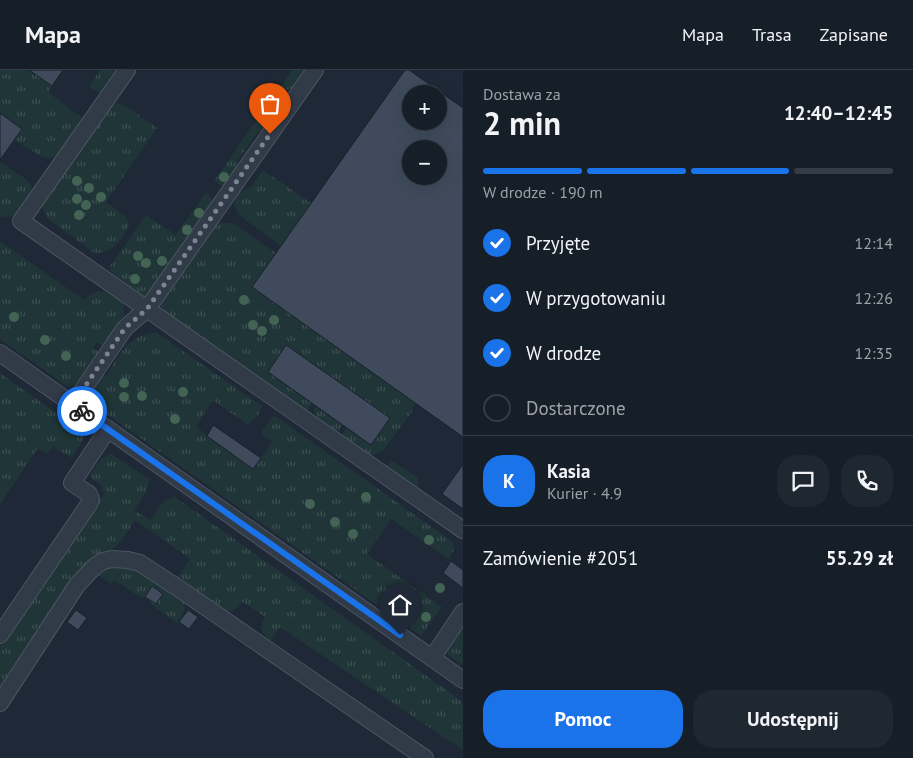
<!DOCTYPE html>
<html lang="pl">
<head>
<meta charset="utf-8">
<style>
	body { margin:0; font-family:"PT Sans",sans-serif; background:#1f2730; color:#f1f3f6; height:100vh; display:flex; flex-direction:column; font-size:19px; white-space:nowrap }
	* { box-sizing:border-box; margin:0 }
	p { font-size:16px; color:#9ea2a8 }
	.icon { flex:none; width:28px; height:28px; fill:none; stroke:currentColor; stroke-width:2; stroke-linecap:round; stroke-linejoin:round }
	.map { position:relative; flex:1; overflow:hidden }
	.side { display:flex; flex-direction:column; background:#161e28; width:450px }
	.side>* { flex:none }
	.controls { position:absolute; left:402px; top:15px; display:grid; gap:10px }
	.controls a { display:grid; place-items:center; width:45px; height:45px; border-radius:50%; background:#161e28; box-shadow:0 5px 20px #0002,0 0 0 1px #353c45; font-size:25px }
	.pin { position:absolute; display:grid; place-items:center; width:42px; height:42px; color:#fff; margin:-51px -21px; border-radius:50% 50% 50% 0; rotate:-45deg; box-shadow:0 0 5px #0007 }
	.pin .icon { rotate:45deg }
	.courier { position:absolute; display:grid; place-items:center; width:50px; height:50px; margin:-25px; border:4px solid #1a73e8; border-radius:50%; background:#fff; color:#222; box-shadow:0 1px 6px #0007 }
	.head em { font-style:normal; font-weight:800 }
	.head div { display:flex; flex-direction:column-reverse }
	.head { display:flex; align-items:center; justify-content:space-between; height:85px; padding:0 20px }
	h1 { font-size:32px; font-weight:800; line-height:38px }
	.bar { display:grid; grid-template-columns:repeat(4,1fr); gap:8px 5px; align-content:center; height:60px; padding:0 20px }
	.bar i { height:6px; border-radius:4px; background:#353c45 }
	.bar .on { background:#1a73e8 }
	.bar p { grid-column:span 4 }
	.line { display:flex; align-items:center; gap:12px; padding:0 20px; border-top:1px solid #353c45 }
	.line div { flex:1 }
	.round { display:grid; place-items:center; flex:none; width:52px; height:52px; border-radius:20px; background:#1f2730 }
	ol { padding:0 20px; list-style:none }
	li { display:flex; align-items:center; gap:15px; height:55px }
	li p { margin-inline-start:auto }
	li .icon { padding:5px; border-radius:50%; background:#1a73e8; color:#fff; stroke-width:4 }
	li:last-child { color:#9ea2a8 }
	li i { width:28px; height:28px; border:2px solid #353c45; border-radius:50% }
	.primary-button { display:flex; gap:10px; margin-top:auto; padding:10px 20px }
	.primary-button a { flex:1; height:58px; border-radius:20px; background:#1a73e8; color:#fff; font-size:20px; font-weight:800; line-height:58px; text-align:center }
	.primary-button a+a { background:#1f2730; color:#f1f3f6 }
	header { display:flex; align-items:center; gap:30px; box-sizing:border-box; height:70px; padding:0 25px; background:#161e28; border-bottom:1px solid #353c45 }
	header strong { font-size:24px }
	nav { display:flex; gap:28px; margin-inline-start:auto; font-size:18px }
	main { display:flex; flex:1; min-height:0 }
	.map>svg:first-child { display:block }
</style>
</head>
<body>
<header>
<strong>Mapa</strong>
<nav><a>Mapa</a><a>Trasa</a><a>Zapisane</a></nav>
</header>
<main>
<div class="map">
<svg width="463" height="688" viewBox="0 0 463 688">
	<defs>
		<pattern id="grass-tufts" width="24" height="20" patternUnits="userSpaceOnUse" patternTransform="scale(1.25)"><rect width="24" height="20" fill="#203537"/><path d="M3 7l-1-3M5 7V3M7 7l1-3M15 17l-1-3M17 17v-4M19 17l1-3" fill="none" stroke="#3e5052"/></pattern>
	</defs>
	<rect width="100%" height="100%" fill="#1e2836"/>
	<path fill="url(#grass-tufts)" d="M0,0H30L52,16L48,22L83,49L55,87L44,88L14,70L22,58L0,43Z
		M100,0H117L102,22L100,23L91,18L90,15Z
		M292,0H308L292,19L285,20L279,19Z
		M271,29L276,34V42L267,58L258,62L237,91L238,98L226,115L222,116L214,111Z
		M117,33L126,36L157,58L106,132L125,146L129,153C125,169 109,187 93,182L47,148L41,135L112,35Z
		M0,92L26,109L32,117L31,125L16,146L0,147Z
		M263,100L311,133L281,176L239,145L234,135L238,124L252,116Z
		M206,122L212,129V137L146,227H143L110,201V196L146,145L176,165Z
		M218,153H233L276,183L252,217L417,334L412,338L413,340L383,381L370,386L341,366L346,358L371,375L390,348L286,275L268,302L312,334L306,342L177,251L161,237L162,232L212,157Z
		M0,171L84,230C99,214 110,222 124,235V244L103,276L97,272L93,278L99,282L74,315L68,317L0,269Z
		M151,263H157L262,336L259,344L248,355L213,330L196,357L253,399L272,372L263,365L262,361L274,345L453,472L454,480L449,489L391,449L367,484L442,537L421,566L88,331L87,326L100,303L106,306C119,287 126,267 151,263Z
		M0,303L83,362L84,368L72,388L54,377L47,383L38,378L0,434Z
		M316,337L343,355L337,363L316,347L314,339Z
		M111,384L149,409L147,421L134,440L150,450L164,431L175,427L452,624L463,633V680L280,557L271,571C261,563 259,558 265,547L243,532C237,537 236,542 226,541L177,508L190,489L135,450L121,471L110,482L97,486L80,499L0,617V577L104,424L101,415L89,406L101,389Z
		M392,391L418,408V417L416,418L386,397Z
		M110,497H128L137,499L185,533L184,542L177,553L149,533L150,530L156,534L163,524L153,517L143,529L114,510L111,514L96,503Z
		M463,560V595L448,585L447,578L457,561Z"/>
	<path fill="#3f4b5c" stroke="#19212d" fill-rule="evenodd" d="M29,0H63L52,16Z
		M405,0H409L463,38V367L252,217ZM411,24H439V51H411ZM411,79H439V106H411Z
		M0,43L22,59L0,90Z
		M286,275L390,348L371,375L268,302Z
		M213,355L261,388L253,399L207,366Z
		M463,394V439L442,424Z
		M451,491L463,500V518L443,503Z
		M152,516L163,524L156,534L145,527Z
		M76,540L87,548L78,560L67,552Z
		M188,540L198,547L189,559L179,552Z"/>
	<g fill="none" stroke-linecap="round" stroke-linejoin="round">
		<defs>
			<path id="minor" d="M127,0L21,151L463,460
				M0,283L463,610
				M73,334L125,258L147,239L315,0
				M0,565L89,434L91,429L89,424L72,413L108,359
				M432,588L463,542
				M0,633L77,515L94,497L103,491L112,489L128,490L140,493L178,518L425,688"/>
		</defs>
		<use href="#minor" stroke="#4c5562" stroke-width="18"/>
		<use href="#minor" stroke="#313a47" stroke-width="16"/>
	</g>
	<g fill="#436455">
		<circle cx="224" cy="107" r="5"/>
		<circle cx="77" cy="111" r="5"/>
		<circle cx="89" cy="118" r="5"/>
		<circle cx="101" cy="127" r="5"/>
		<circle cx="77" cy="129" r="5"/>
		<circle cx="86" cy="135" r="5"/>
		<circle cx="199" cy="143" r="5"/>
		<circle cx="79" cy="145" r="5"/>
		<circle cx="187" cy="160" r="5"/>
		<circle cx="138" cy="186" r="5"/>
		<circle cx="162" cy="191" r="5"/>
		<circle cx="146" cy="193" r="5"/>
		<circle cx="135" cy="209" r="5"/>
		<circle cx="244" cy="230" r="5"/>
		<circle cx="14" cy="247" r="5"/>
		<circle cx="274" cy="250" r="5"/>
		<circle cx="253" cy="255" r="5"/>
		<circle cx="262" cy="261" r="5"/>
		<circle cx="45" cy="270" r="5"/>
		<circle cx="66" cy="286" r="5"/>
		<circle cx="124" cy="313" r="5"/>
		<circle cx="183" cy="322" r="5"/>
		<circle cx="142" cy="326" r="5"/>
		<circle cx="124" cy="327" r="5"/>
		<circle cx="175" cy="349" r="5"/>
		<circle cx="366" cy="427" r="5"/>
		<circle cx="310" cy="434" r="5"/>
		<circle cx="335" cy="452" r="5"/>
		<circle cx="353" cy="464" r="5"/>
		<circle cx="429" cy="470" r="5"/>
		<circle cx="440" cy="518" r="5"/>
		<circle cx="426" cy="547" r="5"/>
	</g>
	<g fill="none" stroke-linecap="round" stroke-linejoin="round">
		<path stroke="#7a8492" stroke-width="5" stroke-dasharray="0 9" d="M82,341L73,334L125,258L147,239L270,64"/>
		<path stroke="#1a73e8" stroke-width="6" d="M82,341L400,565"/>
	</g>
</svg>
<div class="controls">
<a>+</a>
<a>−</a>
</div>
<div class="pin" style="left:270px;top:64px;background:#ea580c"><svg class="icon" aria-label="bag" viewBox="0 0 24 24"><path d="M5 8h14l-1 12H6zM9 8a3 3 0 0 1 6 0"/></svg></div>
<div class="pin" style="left:400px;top:565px;background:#1f2937"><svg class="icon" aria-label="home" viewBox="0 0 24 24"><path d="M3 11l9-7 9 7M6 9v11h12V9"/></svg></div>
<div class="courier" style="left:82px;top:341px"><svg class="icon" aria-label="bike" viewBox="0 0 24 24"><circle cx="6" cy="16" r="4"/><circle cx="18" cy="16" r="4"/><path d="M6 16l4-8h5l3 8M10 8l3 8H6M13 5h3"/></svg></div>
</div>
<section class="side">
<div class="head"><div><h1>2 min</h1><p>Dostawa za</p></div><em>12:40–12:45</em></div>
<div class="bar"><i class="on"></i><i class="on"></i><i class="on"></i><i></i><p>W drodze · 190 m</p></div>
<ol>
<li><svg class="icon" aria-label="check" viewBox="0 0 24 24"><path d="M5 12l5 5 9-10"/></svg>Przyjęte<p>12:14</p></li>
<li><svg class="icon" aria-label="check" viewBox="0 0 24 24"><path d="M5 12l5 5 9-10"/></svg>W przygotowaniu<p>12:26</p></li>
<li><svg class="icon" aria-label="check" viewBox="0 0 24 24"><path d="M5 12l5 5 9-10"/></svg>W drodze<p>12:35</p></li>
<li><i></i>Dostarczone</li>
</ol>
<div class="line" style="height:90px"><b class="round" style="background:#1a73e8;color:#fff">K</b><div><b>Kasia</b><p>Kurier · 4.9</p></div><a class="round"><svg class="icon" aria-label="chat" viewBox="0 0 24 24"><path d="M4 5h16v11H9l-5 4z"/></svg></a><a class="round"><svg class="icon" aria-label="phone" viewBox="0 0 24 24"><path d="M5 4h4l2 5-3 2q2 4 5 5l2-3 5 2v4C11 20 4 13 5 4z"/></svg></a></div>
<div class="line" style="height:65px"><div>Zamówienie #2051</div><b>55.29 zł</b></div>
<div class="primary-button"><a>Pomoc</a><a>Udostępnij</a></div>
</section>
</main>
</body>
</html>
